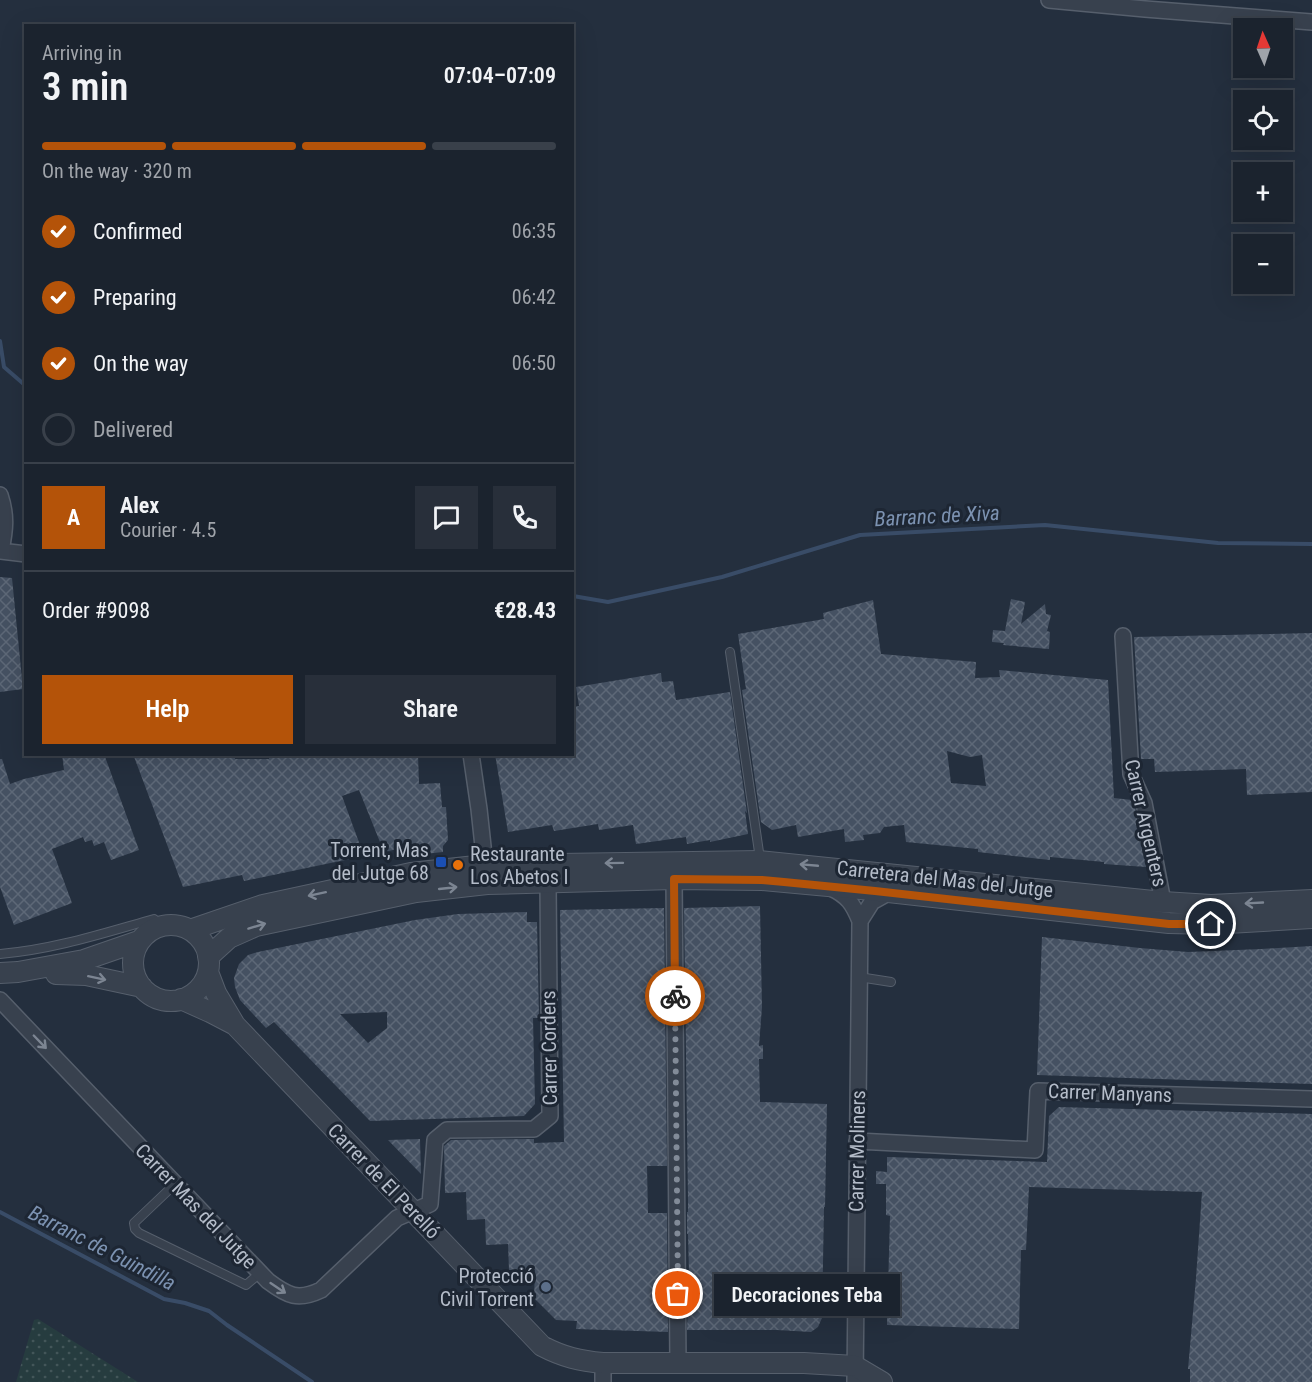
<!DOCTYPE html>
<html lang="en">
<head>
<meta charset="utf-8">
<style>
	body { margin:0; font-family:"Roboto Condensed",sans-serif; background:#282f3a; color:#f1f3f6; height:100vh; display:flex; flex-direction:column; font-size:22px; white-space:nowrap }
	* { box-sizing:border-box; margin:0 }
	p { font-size:20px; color:#a0a4aa }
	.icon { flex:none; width:33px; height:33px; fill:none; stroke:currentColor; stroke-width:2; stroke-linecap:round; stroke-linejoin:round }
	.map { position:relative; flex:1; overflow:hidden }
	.details { position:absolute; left:24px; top:24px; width:550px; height:732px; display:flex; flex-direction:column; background:#1b232e; border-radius:0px; box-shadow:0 6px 24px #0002,0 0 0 2px #39404a }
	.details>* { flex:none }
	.needle { width:39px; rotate:357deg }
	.fabs { position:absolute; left:1233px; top:18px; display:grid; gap:12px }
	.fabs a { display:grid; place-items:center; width:60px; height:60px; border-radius:0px; background:#1b232e; box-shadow:0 6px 24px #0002,0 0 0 2px #39404a; font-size:30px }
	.pin { position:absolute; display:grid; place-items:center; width:51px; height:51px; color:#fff; margin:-26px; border:3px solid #fff; border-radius:50%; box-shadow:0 2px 6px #0007 }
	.courier { position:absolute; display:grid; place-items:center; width:60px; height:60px; margin:-30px; border:4px solid #b45309; border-radius:50%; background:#fff; color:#222; box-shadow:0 2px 8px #0007 }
	.bubble { position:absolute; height:42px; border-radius:0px; background:#1b232e; box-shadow:0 6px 24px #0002,0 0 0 2px #39404a; font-size:20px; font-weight:600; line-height:42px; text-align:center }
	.head em { font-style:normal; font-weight:600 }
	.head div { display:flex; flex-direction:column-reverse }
	.head { display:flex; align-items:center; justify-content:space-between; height:102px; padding:0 18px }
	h1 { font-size:39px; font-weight:600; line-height:45px }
	.bar { display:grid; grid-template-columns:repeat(4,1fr); gap:9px 6px; align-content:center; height:72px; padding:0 18px }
	.bar i { height:8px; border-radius:4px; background:#39404a }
	.bar .on { background:#b45309 }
	.bar p { grid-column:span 4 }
	.line { display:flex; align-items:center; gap:15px; padding:0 18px; border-top:2px solid #39404a }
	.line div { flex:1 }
	.round { display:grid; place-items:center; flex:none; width:63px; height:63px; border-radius:0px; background:#282f3a }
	ol { padding:0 18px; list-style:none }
	li { display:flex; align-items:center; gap:18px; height:66px }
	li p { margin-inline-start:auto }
	li .icon { padding:6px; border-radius:50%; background:#b45309; color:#fff; stroke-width:4 }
	li:last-child { color:#a0a4aa }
	li i { width:33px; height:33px; border:3px solid #39404a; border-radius:50% }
	.cta { display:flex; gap:12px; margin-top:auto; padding:12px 18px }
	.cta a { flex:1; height:69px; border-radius:0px; background:#b45309; color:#fff; font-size:24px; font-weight:600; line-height:69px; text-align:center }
	.cta a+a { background:#282f3a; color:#f1f3f6 }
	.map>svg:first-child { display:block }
</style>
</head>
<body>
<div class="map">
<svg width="1312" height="1382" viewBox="0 0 1312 1382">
	<defs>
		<pattern id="grass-dots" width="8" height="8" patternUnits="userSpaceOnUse" patternTransform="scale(1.5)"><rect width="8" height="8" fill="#263c3f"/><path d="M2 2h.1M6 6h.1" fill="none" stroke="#435659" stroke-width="1.8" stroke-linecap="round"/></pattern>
		<pattern id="building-cross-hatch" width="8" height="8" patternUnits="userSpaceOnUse" patternTransform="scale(1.5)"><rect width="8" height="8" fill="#455162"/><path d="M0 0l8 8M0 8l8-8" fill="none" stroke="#5d6877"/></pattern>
	</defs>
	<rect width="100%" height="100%" fill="#242f3e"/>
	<path fill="url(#grass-dots)" d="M38,1319L138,1382H16L34,1320Z"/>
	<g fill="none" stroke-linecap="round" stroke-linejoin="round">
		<path stroke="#394c67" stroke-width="4" d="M0,341L4,367L26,386
			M573,596L608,602L722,577L860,535L1045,525L1218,543L1312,544
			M0,1212L164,1299L185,1303L209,1311L227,1325L312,1382"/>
	</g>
	<path fill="url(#building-cross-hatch)" fill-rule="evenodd" d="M0,577L12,578L23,689L0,692Z
		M1011,599L1025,602L1021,624L1045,604L1046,614L1051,615L1047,631L1050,632L1049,649L1003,645L1004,643L992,642L993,630L1005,631Z
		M873,600L881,654L976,662L975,678L1000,677L999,670L1108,680L1114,798L1132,800L1135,806L1146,867L1104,864V862L1050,857V860L978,852V849L906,842L904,825L884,827L880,833L863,835L864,840L845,842L844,829L798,837L796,825L772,830L761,822L742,690L746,689L738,634L824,619L823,613ZM947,751L970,757L982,755L986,786L951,783Z
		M1312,633V792L1247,795L1246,769L1155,772L1154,759H1141L1134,637Z
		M661,673L662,682L673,681L676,700L730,692L747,813L745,811L748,834L710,842V840L687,844L686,837L636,844L633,825L599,830L598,824L554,831L552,825L508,832L495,754H573V707L579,706L576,687Z
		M62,754H104L139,850L111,860L104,842L94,846L92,840L85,842L83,837L52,849L72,903L14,925L0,887V759H2L10,784L24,779L64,770Z
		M133,754H235V759H269V754H418L419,784L440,783L442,807H446L448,840L443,846V852L415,855L411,846L384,852L359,790L342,796L364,856L244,881L242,875L183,887Z
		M760,906L762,1007L759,1046L763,1045V1059H759L760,1102L827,1104L825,1207H824L822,1318L818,1327L811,1332L777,1330H687L689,1272L688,1234H687V1212H688V1200L684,908Z
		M664,908L667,1166H647L648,1213H667L668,1332L576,1329L577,1321L556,1320L534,1298L535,1270H509L508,1244L486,1245L485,1219L467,1220L466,1192L445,1193L444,1146L451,1140L534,1139V1143L564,1142L560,910Z
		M527,912V922H537L539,1018H533L535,1104L524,1116L370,1121L274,1022L266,1028L240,1000L235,987L234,978L239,964L248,955L258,952L415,920L458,914ZM387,1012V1028L368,1043L340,1014Z
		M1042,937L1140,948L1188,952L1261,949L1312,946V1084L1037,1075Z
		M1059,1107L1312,1114V1382H1190V1369H1188L1196,1278L1202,1192L1029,1187L1026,1250H1021L1019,1329L887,1325L890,1216L886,1215V1184H876V1171L887,1172V1157L1047,1162L1049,1116Z
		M420,1139L421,1174L388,1140Z"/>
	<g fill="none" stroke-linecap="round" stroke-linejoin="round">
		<defs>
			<path id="service" d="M730,652L760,859
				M0,954C52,950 104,933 154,919L162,926
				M859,977L891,982
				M175,1184L134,1223L135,1229L139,1233L246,1285L260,1273"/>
			<path id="minor" d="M1049,0L1145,9L1312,22
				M0,495C7,516 5,530 1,551
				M0,551L26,554
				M1123,636L1131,774L1144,803L1163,902
				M471,754L479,809L485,865
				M674,879L678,1363
				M831,888C848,896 853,904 860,921L855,1382
				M860,921L872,902L890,892
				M0,1000L268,1281C288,1296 298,1301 321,1290L397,1218L430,1204L435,1140L447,1130L534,1129L550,1116L548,883
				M857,1141L1035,1150L1038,1091L1312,1099
				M603,1382V1363"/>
			<path id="tertiary" d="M133 963a38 38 0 1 1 76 0a38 38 0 1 1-76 0Z
				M190,930L263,905L411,873L485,865L760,861L1163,902L1211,905L1312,900
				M208,957L229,938L256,926L416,892L487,884L674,879L762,880L861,889L1169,923L1211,924L1312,918
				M208,972L216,993L235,1025L542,1346C563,1357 580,1361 603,1363H804L855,1366L882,1382
				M0,973L18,972L84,960L139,941
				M56,974L86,975L142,987
				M181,999L210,1012L235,1025"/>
		</defs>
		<use href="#service" stroke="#565f6c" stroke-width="10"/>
		<use href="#minor" stroke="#565f6c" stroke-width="18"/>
		<use href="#tertiary" stroke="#565f6c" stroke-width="22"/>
		<use href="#service" stroke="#38414e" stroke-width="8"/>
		<use href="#minor" stroke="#38414e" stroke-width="15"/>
		<use href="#tertiary" stroke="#38414e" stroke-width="20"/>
	</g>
	<defs><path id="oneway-shaft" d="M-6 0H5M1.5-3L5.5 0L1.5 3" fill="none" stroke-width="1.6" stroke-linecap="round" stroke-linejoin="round" transform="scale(1.5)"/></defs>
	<g stroke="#7c8592">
		<use href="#oneway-shaft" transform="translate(614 863) rotate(179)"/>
		<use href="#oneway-shaft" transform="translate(809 865) rotate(-175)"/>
		<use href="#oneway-shaft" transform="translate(448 888) rotate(-6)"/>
		<use href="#oneway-shaft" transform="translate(317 894) rotate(168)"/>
		<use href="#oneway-shaft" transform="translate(1254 903) rotate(177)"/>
		<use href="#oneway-shaft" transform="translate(257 926) rotate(-17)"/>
		<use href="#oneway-shaft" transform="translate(97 978) rotate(12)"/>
		<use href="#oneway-shaft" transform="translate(40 1042) rotate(46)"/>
		<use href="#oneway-shaft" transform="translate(278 1288) rotate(34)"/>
	</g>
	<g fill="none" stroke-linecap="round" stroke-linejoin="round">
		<path stroke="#828b98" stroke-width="6" stroke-dasharray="0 10.8" d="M675,996L678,1294"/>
		<path stroke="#b45309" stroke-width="8" d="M675,996L674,879L762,880L784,882L875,891L1169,924H1211"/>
	</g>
	<rect fill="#1a4fb4" stroke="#1d2633" stroke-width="2" x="435" y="856" width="12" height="12" rx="3"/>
	<circle fill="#e8710a" stroke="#1d2633" stroke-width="2" cx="458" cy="865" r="6"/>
	<circle fill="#5c6f8a" stroke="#1d2633" stroke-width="2" cx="546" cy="1287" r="6"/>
	<g text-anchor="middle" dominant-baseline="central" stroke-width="6" stroke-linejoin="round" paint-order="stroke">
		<g font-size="20" fill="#b4bcc9" stroke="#1d2633">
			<text transform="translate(1146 823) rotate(77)">Carrer Argenters</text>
			<text transform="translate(945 879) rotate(6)">Carretera del Mas del Jutge</text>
			<text transform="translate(549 1048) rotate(-91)">Carrer Corders</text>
			<text transform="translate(1110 1093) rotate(2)">Carrer Manyans</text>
			<text transform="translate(857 1151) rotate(-89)">Carrer Moliners</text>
			<text transform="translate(384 1181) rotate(46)">Carrer de El Perelló</text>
			<text transform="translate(196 1206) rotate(46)">Carrer Mas del Jutge</text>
		</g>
		<g font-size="20" fill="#b4bcc9" stroke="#1d2633" text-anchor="end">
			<text x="429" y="850">Torrent, Mas<tspan x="429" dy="23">del Jutge 68</tspan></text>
			<text x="470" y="854" text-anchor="start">Restaurante<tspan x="470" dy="23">Los Abetos I</tspan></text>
			<text x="534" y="1276">Protecció<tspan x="534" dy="23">Civil Torrent</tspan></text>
		</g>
		<g font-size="21" font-style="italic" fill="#7c92b1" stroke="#1d2633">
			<text transform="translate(937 516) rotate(-3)">Barranc de Xiva</text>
			<text transform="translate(102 1248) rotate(27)">Barranc de Guindilla</text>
		</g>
	</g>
</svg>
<div class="fabs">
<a><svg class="needle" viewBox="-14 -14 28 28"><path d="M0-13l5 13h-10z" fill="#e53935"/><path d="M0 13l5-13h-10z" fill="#a0a4aa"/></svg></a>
<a><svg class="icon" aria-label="locate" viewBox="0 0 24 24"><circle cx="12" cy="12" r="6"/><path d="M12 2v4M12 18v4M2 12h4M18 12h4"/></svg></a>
<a>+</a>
<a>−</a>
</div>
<div class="pin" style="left:678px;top:1294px;background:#ea580c"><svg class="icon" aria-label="bag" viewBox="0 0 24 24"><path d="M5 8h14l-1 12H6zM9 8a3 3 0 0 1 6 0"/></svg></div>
<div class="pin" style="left:1211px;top:924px;background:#1f2937"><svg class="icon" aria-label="home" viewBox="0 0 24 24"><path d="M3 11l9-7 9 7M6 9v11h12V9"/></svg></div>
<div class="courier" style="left:675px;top:996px"><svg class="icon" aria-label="bike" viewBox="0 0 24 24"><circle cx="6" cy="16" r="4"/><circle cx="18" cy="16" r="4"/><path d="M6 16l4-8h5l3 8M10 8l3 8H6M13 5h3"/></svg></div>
<div class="bubble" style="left:714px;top:1274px;width:186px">Decoraciones Teba</div>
<section class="details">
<div class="head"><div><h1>3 min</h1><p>Arriving in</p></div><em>07:04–07:09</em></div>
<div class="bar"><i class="on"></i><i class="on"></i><i class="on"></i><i></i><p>On the way · 320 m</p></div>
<ol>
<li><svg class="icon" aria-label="check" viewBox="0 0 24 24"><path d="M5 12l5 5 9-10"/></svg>Confirmed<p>06:35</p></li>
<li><svg class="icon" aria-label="check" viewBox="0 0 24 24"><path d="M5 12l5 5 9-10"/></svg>Preparing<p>06:42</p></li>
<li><svg class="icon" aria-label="check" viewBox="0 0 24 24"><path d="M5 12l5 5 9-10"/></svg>On the way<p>06:50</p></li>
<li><i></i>Delivered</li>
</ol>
<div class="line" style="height:108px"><b class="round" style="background:#b45309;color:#fff">A</b><div><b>Alex</b><p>Courier · 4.5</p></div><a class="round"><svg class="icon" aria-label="chat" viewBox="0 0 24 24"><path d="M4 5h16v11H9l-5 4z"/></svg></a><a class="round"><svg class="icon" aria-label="phone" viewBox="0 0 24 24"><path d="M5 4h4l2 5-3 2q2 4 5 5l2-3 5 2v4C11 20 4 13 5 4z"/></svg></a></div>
<div class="line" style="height:78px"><div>Order #9098</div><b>€28.43</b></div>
<div class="cta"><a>Help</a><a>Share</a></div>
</section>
</div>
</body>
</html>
